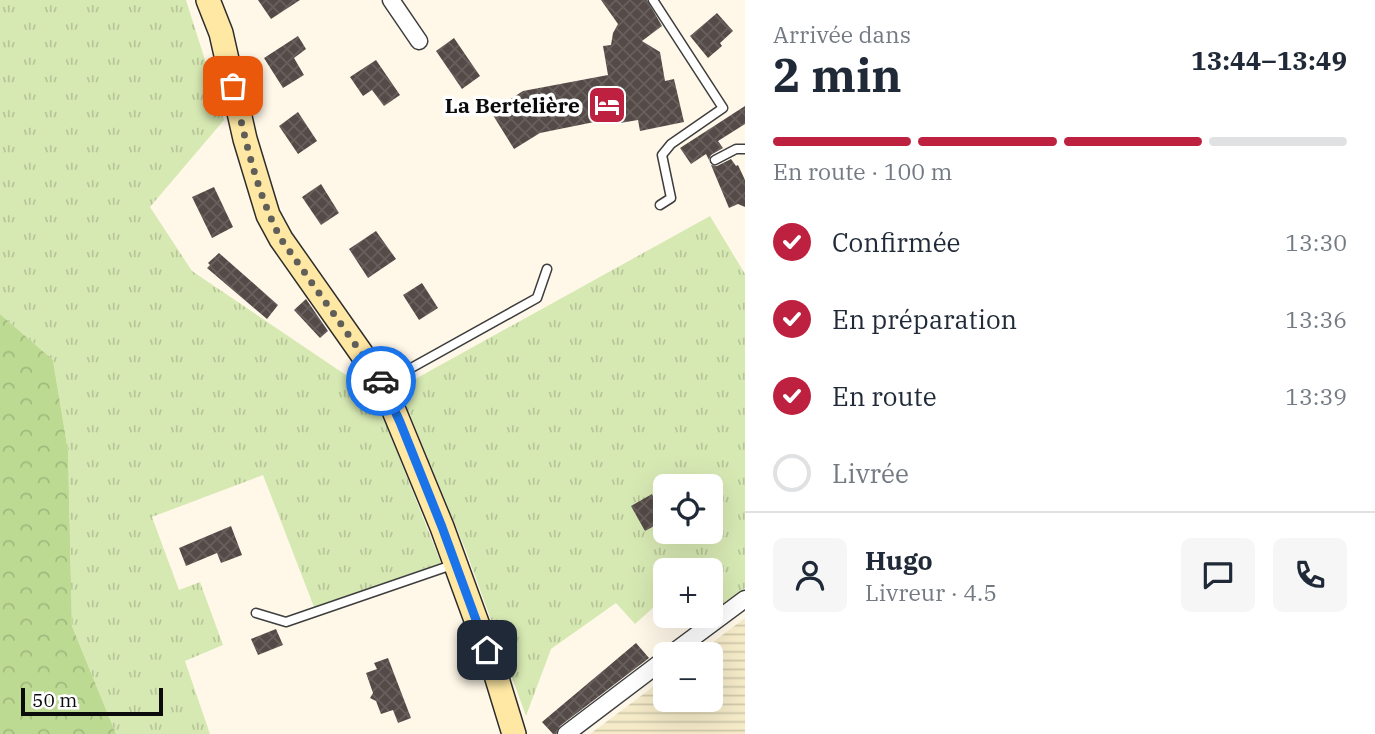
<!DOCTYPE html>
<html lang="fr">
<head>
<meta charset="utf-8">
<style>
	body { margin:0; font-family:"IBM Plex Serif",serif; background:#f6f6f7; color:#1f2937; height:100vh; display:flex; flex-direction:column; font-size:26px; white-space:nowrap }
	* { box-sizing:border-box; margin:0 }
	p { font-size:23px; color:#747a83 }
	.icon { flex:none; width:38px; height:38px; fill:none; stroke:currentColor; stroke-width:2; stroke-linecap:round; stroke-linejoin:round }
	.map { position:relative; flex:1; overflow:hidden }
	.side { display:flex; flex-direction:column; background:#fff; width:630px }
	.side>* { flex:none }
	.tools { position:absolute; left:653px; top:474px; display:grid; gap:14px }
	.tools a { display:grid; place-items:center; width:70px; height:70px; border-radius:10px; background:#fff; box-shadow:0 7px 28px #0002; font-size:35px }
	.scale { position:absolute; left:21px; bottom:18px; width:142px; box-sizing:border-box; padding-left:7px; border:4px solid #0b0b0b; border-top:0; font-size:19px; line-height:24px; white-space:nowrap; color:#0b0b0b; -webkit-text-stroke:5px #fff; paint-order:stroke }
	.pin { position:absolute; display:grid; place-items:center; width:60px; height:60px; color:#fff; margin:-30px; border-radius:14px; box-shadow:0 4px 10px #0006 }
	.courier { position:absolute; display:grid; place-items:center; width:70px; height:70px; margin:-35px; border:5px solid #1a73e8; border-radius:50%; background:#fff; color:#222; box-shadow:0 2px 9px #0007 }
	.overview em { font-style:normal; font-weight:800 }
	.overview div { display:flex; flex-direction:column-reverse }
	.overview { display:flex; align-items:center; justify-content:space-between; height:119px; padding:0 28px }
	h1 { font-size:46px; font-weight:800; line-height:52px }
	.bar { display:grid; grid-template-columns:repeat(4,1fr); gap:10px 7px; align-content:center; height:84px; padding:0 28px }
	.bar i { height:9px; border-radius:5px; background:#e0e1e3 }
	.bar .active { background:#bd213f }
	.bar p { grid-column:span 4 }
	.line { display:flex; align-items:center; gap:18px; padding:0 28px; border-top:2px solid #e0e1e3 }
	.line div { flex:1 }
	.round { display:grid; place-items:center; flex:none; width:74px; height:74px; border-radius:10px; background:#f6f6f7 }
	ol { padding:0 28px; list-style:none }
	li { display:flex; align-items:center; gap:21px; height:77px }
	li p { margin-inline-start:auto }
	li .icon { padding:7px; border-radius:50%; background:#bd213f; color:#fff; stroke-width:4 }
	li:last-child { color:#747a83 }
	li i { width:38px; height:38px; border:4px solid #e0e1e3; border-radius:50% }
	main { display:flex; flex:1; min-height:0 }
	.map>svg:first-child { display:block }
</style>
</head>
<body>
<main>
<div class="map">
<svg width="745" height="734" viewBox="0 0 745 734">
	<defs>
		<pattern id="farmland-rules" width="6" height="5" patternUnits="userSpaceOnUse" patternTransform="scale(1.75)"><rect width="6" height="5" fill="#f5ebc9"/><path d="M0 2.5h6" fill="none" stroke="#d1c8ab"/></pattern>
		<pattern id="grass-tufts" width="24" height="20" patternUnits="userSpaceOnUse" patternTransform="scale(1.75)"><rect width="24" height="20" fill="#d7e9b3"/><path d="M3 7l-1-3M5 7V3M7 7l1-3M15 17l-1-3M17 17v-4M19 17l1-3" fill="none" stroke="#b7c699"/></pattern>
		<pattern id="forest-crowns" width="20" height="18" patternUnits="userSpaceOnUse" patternTransform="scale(1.75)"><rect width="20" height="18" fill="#bdda92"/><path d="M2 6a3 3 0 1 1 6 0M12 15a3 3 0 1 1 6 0" fill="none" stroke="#a1ba7d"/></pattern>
		<pattern id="building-cross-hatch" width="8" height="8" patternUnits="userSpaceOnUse" patternTransform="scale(1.75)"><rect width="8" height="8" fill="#544a47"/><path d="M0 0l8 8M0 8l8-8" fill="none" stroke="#68605d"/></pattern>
	</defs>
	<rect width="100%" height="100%" fill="#fff8e9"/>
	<path fill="url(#farmland-rules)" d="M745,618V734H590L665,678V700H710V654H697Z"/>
	<path fill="url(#grass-tufts)" fill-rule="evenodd" d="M0,0H186L224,120L150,207L192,271L374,394L441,563L314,607L263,475L152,517L179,590L200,582L223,645L185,661L210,734H116L72,626L68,451L53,360L0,314Z
		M710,216L745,274V588L711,613L710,570H665V597L635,624L616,603L551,649L526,716L466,551L399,388ZM665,486H710V532H665Z"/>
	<path fill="url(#forest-crowns)" d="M0,314L53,360L68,451L72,626L116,734H0Z"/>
	<path fill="url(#building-cross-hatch)" d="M258,0H300L271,19Z
		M601,0H647L662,26L642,41L660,52L665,81L674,79L684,122L640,131L638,120L620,123L619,117L540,133L514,149L491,112L523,91L608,75L603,46L611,45L613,33L618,24Z
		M717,13L733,31L720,43L722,46L708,58L690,36Z
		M298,36L306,49L294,58L304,75L283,88L264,58Z
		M454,38L480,76L462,89L436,51Z
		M376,60L400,95L384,106L372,90L363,96L350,77Z
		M745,106V124L718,141L723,148L711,155L709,160L706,154L691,164L680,148Z
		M298,112L317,141L298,154L279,126Z
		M731,159L736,166L738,165L745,180V207L738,204L729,208L711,165L717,166Z
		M321,184L339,213L321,225L302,197Z
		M214,187L233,227L212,238L192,197Z
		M376,231L396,259L368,278L349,249Z
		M219,253L278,305L267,319L207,268L210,265L208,263Z
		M422,283L438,308L419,320L403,295Z
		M306,299L328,331L320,338L294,310Z
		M652,494L665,520L645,531L631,506Z
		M231,526L242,555L221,563L217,553L186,566L179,548Z
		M276,629L283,645L258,655L251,639Z
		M636,643L649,658L560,726L556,734H553L542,722Z
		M388,658L411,718L398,723L393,710L381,714L376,701L370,698L373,693L366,673L377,669L374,663Z"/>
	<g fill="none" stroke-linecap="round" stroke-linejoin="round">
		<defs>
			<path id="lane" d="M653,0L723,108L671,144L662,155L671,198L660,205
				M715,160L736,149H745
				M386,382L537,298L547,269
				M256,613L286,622L452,565"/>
			<path id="street" d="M391,0L419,41
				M671,654L745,599
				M566,734L665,659"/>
			<path id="secondary" d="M208,0L221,33L245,139L268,215L281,239L383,384L442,527L495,672L514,734"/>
		</defs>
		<use href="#lane" stroke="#3e3e3e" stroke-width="11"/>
		<use href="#street" stroke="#3e3e3e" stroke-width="19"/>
		<use href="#secondary" stroke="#2d2d2d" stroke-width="26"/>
		<use href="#lane" stroke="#fff" stroke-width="8"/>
		<use href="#street" stroke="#fff" stroke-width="16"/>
		<use href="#secondary" stroke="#ffe8a4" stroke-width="23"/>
	</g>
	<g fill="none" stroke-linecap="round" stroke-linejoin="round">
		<path stroke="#605e59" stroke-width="7" stroke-dasharray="0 12.6" d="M233,86C245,138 256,192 281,239L381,381"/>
		<path stroke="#1a73e8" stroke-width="9" d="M381,381L400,422L442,527L487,650"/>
	</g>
	<defs>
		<symbol id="hotel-square" viewBox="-11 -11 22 22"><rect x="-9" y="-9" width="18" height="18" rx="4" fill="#bd213f" stroke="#fff"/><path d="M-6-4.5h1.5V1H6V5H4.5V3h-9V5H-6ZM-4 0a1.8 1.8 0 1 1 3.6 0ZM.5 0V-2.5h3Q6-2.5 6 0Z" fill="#fff"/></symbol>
	</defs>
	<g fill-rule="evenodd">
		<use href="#hotel-square" x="585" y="83" width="44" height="44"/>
	</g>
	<g text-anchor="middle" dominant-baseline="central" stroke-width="7" stroke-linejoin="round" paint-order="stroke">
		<g font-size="21" font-weight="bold" fill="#0b0b0b" stroke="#fff" text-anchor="end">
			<text x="580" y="105">La Bertelière</text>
		</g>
	</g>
</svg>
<div class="tools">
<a><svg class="icon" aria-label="locate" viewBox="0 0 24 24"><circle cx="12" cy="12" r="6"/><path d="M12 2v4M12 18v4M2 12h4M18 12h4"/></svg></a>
<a>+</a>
<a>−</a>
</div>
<div class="scale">50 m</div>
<div class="pin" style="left:233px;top:86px;background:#ea580c"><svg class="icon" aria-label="bag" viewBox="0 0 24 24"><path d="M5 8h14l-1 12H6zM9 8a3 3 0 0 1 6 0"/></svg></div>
<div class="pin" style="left:487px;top:650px;background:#1f2937"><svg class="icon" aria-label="home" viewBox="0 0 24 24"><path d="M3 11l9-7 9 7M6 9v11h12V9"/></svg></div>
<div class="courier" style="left:381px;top:381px"><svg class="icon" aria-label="car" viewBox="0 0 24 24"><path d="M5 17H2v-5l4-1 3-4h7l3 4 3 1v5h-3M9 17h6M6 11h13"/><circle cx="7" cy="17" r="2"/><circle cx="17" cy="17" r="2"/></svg></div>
</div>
<section class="side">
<div class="overview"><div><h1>2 min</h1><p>Arrivée dans</p></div><em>13:44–13:49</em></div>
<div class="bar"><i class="active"></i><i class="active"></i><i class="active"></i><i></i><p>En route · 100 m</p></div>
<ol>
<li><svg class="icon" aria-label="check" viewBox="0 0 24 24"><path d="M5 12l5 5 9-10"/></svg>Confirmée<p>13:30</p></li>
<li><svg class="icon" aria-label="check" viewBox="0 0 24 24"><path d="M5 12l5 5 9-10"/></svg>En préparation<p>13:36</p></li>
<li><svg class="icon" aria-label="check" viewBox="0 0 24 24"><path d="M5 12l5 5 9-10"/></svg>En route<p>13:39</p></li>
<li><i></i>Livrée</li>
</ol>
<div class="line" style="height:126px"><a class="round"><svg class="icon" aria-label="person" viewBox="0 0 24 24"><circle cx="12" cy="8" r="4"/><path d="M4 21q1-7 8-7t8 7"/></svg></a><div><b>Hugo</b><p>Livreur · 4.5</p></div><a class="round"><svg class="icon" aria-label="chat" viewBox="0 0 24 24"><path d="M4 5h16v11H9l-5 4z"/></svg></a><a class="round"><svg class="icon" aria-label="phone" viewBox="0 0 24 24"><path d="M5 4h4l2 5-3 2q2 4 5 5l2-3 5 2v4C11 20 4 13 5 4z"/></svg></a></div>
</section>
</main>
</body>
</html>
